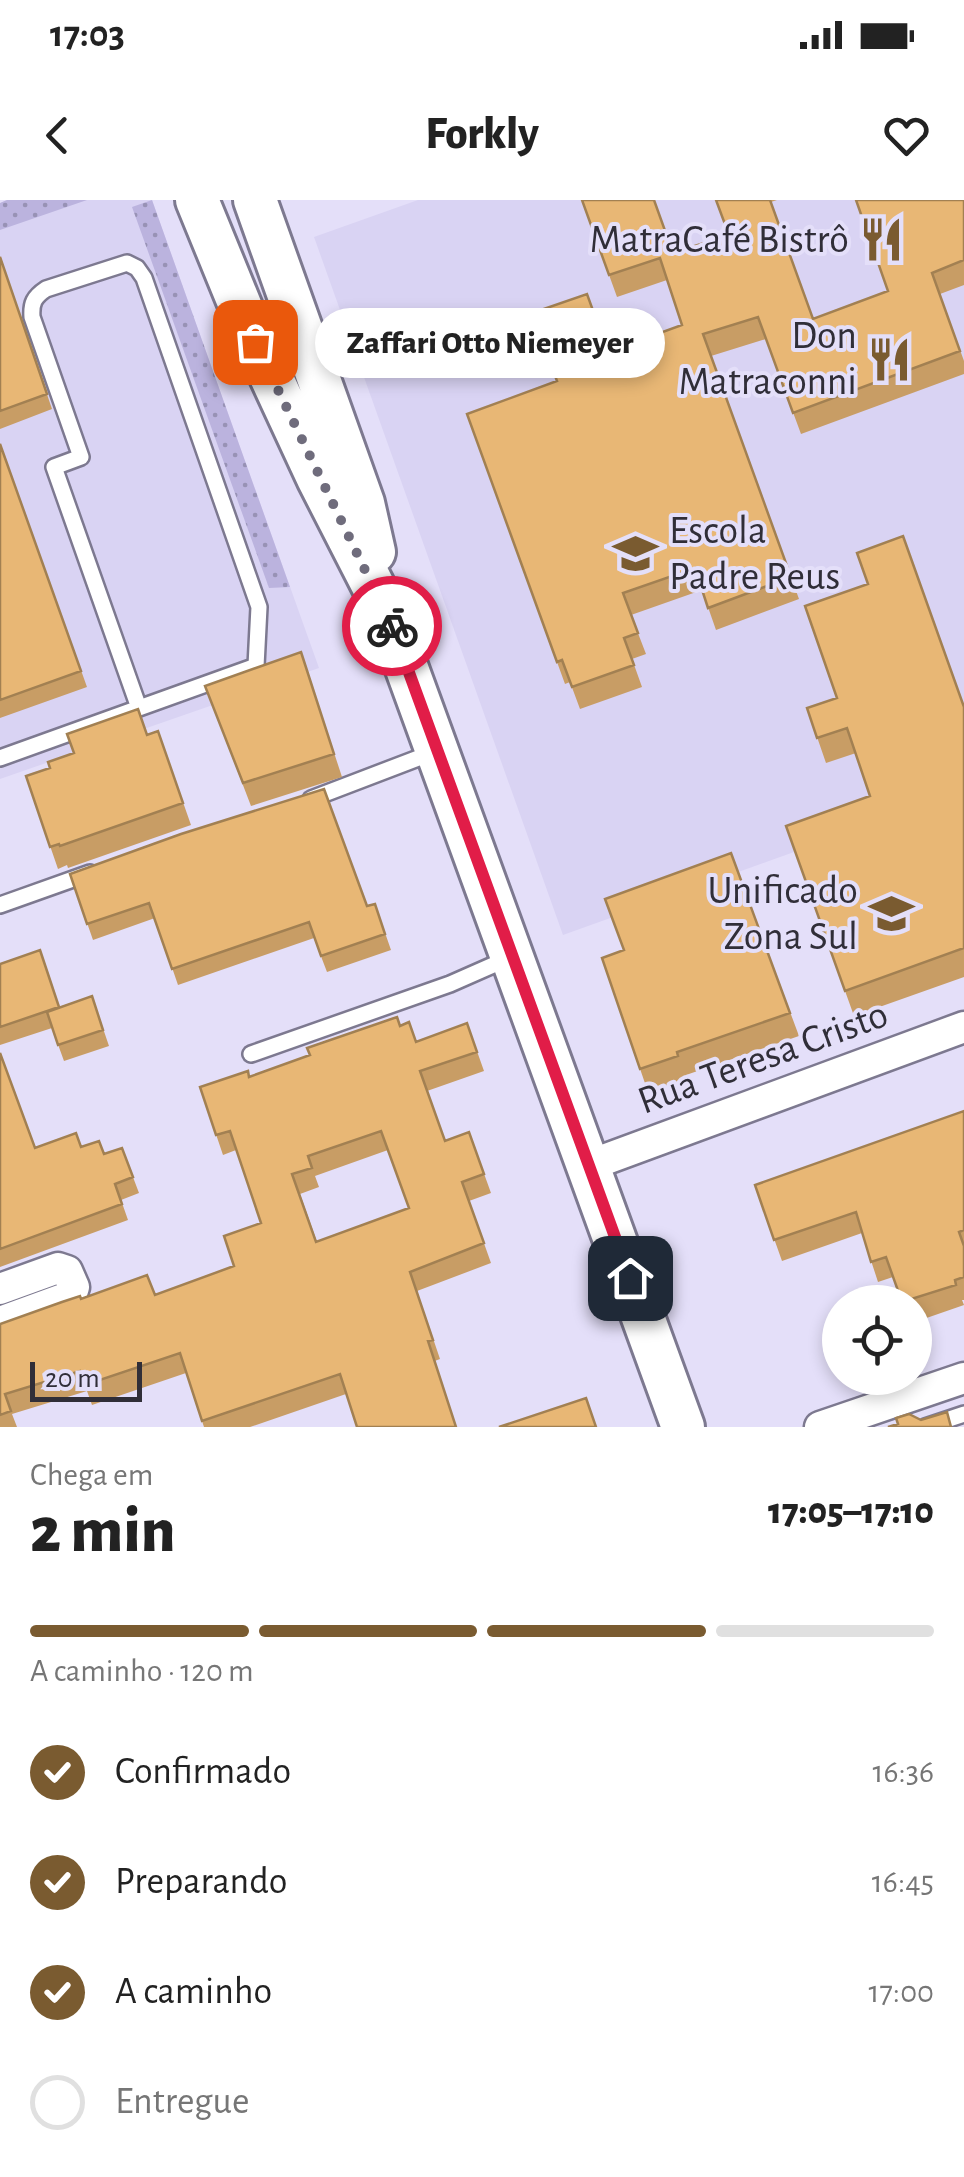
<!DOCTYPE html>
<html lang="pt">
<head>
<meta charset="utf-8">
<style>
	body { margin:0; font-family:"Alegreya Sans",sans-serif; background:#f6f6f6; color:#222; height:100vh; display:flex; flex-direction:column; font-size:38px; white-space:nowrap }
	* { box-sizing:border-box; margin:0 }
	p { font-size:32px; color:#767676 }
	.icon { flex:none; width:55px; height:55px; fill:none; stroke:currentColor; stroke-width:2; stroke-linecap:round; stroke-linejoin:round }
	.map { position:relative; height:1227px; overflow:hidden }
	.side { display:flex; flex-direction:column; background:#fff; flex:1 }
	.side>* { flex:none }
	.fabs { position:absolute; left:822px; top:1085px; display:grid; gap:20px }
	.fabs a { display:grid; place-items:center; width:110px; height:110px; border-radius:50%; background:#fff; box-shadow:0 5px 15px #0003; font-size:50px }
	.scale { position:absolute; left:30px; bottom:25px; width:112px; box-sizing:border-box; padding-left:10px; border:5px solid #302e38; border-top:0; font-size:28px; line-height:35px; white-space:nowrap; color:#302e38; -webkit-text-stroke:8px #e4dff9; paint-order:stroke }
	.pin { position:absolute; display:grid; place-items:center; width:85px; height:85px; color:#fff; margin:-42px; border-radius:20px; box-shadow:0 5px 15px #0006 }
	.courier { position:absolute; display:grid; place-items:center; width:100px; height:100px; margin:-50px; border:8px solid #e11d48; border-radius:50%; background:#fff; color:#222; box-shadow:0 2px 12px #0007 }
	.bubble { position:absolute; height:70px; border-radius:35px; background:#fff; box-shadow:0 5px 15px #0003; font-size:32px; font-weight:800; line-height:70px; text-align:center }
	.headline em { font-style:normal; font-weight:800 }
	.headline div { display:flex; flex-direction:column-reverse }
	.headline { display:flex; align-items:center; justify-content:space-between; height:170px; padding:0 30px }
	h1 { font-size:65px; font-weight:800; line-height:75px }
	.bar { display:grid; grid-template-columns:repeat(4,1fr); gap:15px 10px; align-content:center; height:120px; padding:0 30px }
	.bar i { height:12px; border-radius:8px; background:#e0e0e0 }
	.bar .on { background:#7a5b30 }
	.bar p { grid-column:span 4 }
	ol { padding:0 30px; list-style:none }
	li { display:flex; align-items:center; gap:30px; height:110px }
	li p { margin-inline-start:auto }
	li .icon { padding:10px; border-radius:50%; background:#7a5b30; color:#fff; stroke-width:4 }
	li:last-child { color:#767676 }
	li i { width:55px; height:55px; border:5px solid #e0e0e0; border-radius:50% }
	.status { display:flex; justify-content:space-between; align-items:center; height:70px; padding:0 50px; background:#fff; direction:ltr }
	.status svg { height:28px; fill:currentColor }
	header { display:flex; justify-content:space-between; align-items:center; height:130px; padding:0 30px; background:#fff; font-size:45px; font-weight:800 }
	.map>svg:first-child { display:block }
</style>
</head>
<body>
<div class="status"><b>17:03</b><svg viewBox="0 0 49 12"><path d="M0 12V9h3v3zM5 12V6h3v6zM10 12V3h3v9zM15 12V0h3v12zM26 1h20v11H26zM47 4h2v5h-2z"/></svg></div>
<header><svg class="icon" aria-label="back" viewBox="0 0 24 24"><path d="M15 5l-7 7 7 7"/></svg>Forkly<svg class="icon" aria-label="heart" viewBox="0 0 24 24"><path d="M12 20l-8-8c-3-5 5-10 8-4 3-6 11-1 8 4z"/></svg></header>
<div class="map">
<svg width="964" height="1227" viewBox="0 0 964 1227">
	<defs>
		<pattern id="garden-dots" width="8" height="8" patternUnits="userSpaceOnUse" patternTransform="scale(2.5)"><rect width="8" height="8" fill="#bbb3de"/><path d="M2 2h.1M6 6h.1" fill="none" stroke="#9892b5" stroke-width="1.8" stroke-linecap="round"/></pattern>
	</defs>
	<rect width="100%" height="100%" fill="#e4dff9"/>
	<path fill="#d9d3f3" d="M7,0H152L319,468L0,579V3Z
		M418,0H938L964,72V591L563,735L314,37Z"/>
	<path fill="url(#garden-dots)" d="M7,0H87L0,30V3Z
		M152,0L290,387L269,388L132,7Z"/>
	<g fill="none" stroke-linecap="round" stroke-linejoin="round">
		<defs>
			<path id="lane" d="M127,63L137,68L144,78L259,407L256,466L139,508L54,267L81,257L32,117C31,103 34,97 46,89Z
				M0,558L139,508
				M311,599L434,552
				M0,705L90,673
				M251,854L450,784L509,758
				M925,1227L964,1214"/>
			<path id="street" d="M590,965L964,827
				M0,1089L58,1068L67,1071L74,1087L71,1096L0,1122
				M820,1227L964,1178"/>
			<path id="secondary" d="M197,0L255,142L318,278L386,411L683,1227
				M255,0L363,303L374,352"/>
		</defs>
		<use href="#lane" stroke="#7d7990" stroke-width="20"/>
		<use href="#street" stroke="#7d7990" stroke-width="35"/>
		<use href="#secondary" stroke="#7d7990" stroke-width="48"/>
		<use href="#lane" stroke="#fff" stroke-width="15"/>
		<use href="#street" stroke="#fff" stroke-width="30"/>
		<use href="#secondary" stroke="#fff" stroke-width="42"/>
	</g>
	<path fill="#c89d65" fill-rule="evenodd" d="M582,0L673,53L729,35L716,0H777L771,2L813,119L888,91L964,0V85L940,94L964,161V174L801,234L766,139L711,156L799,399L716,430L702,390L631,415L646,454L632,459L642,487L580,509L570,482L565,484L467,214L557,181L608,152L682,125L667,80L617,97Z
		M0,56L52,209L0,229Z
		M0,243L87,487L0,518Z
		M301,452L342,577L251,606L205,486Z
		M964,506V777L854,816L786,626L870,596L856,553L826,563L807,508Z
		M158,531L191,625L68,668L67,665L58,669L26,576Z
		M731,653L799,836L686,875L687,879L648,892L602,758L624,750Z
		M70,674L367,706L375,704L391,750L327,772L314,738L178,785L155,718L93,740Z
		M0,764L59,807L92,796L109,846L64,861L52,828L0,845Z
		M467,823L484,871L427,891L445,941L469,932L491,993L469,1001L491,1063L417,1091L440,1159L346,1194L250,1227H204L186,1173L92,1205L87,1191L12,1214L17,1227H0V1124L81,1099L155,1095L234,1066L261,1023L236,950L223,955L200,887L249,877L400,826L416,842ZM388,950L409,1008L317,1042L300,994L319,987L315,976Z
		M0,853L35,948L81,947L104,954L122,948L139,993L121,1000L128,1020L0,1067Z
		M964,911V1100H962L964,1105L915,1122V1102H902L893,1077L878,1082L862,1033L782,1061L755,985Z"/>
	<path fill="#e8b775" stroke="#a28052" stroke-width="2.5" fill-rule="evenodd" d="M582,0H654L673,53L729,35L716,0H770L813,119L888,91L856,0H964V60L932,73L960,151L793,213L758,117L703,134L791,377L708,408L695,368L623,393L638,433L624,438L634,465L572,487L562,460L557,462L467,214L557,181L532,113L587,94L608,152L682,125L660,58L609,75Z
		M0,57L47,194L0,211Z
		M0,244L81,471L0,500Z
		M903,336L964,507V748L845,791L786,626L870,596L847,528L817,538L807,508L837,498L805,406L868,384L857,353Z
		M301,452L334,554L243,583L205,486Z
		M138,509L147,535L158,531L183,603L60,646L59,644L50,647L26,576L50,568L48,562L74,553L67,534Z
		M324,589L367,706L375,704L385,734L321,756L309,722L172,769L149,703L87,724L70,674L181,634Z
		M731,653L790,813L677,852L678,856L640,869L602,758L624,750L605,699Z
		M40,750L59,807L0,827V764Z
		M92,796L103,830L58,845L47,812Z
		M397,817L400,826L409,822L416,842L467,823L477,852L420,871L445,941L469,932L484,974L462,982L484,1043L410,1072L433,1140L428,1141L456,1227H357L340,1174L202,1221L180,1153L85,1185L80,1171L5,1194L11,1211L0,1215V1124L62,1102L80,1096L81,1099L147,1075L155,1095L234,1066L224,1036L261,1023L230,931L216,935L200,887L248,871L249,877L310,855L307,848ZM381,931L409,1008L316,1042L292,974L312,968L308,956Z
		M0,853L35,948L76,933L81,947L99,941L104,954L122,948L133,977L115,984L122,1004L0,1049Z
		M964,911V1030L959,1032L964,1046V1077L955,1080L956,1085L902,1102L886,1057L871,1062L856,1012L774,1040L755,985Z
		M586,1198L596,1227H499Z
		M947,1212L951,1227H888L898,1224L896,1218L909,1214L921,1220Z"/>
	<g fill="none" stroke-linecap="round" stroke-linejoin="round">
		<path stroke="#6f6c7c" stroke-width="10" stroke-dasharray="0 18" d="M255,142L392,426"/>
		<path stroke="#e11d48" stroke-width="12" d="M392,426L630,1078"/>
	</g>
	<defs>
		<symbol id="restaurant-bare" viewBox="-9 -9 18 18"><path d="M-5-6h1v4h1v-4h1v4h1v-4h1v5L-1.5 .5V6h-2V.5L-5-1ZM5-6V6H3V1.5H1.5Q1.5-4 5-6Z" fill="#7a5b30" stroke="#e4dff9" stroke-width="2.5" paint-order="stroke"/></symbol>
		<symbol id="school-bare" viewBox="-9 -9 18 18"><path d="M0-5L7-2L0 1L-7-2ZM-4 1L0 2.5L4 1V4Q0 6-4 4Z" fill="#7a5b30" stroke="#e4dff9" stroke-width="2.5" paint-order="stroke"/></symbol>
	</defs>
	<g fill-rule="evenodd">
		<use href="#restaurant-bare" x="850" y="8" width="63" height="63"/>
		<use href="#restaurant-bare" x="858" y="128" width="63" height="63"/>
		<use href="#school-bare" x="604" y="322" width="63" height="63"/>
		<use href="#school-bare" x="860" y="682" width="63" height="63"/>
	</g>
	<g text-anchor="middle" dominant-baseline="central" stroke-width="8" stroke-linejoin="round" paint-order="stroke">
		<g font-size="40" fill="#302e38" stroke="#e4dff9" text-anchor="end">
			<text x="849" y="40">MatraCafé Bistrô</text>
			<text x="857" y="136">Don<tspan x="857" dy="46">Matraconni</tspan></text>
			<text x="669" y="331" text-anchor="start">Escola<tspan x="669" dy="46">Padre Reus</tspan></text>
			<text x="858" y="691">Unificado<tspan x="858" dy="46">Zona Sul</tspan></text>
		</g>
		<g font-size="40" fill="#302e38" stroke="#e4dff9">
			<text transform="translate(763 858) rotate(-20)">Rua Teresa Cristo</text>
		</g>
	</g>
</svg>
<div class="fabs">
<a><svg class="icon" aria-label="locate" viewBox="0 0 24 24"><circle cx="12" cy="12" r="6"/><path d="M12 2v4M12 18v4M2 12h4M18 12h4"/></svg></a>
</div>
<div class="scale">20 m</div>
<div class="pin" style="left:255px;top:142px;background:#ea580c"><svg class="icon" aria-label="bag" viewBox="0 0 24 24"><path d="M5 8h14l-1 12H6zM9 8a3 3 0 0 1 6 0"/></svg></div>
<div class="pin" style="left:630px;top:1078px;background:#1f2937"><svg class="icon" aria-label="home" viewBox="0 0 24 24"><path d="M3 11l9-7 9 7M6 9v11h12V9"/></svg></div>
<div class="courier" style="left:392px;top:426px"><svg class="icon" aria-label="bike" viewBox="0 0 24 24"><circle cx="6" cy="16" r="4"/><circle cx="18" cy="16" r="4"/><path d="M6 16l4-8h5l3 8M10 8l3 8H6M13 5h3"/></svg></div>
<div class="bubble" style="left:315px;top:108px;width:350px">Zaffari Otto Niemeyer</div>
</div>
<section class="side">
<div class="headline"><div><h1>2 min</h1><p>Chega em</p></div><em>17:05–17:10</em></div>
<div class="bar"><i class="on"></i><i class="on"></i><i class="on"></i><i></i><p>A caminho · 120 m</p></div>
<ol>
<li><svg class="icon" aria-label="check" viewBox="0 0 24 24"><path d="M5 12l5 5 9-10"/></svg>Confirmado<p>16:36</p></li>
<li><svg class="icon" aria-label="check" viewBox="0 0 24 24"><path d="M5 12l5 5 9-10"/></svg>Preparando<p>16:45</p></li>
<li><svg class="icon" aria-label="check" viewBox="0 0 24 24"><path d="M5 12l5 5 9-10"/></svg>A caminho<p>17:00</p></li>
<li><i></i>Entregue</li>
</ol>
</section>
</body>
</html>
